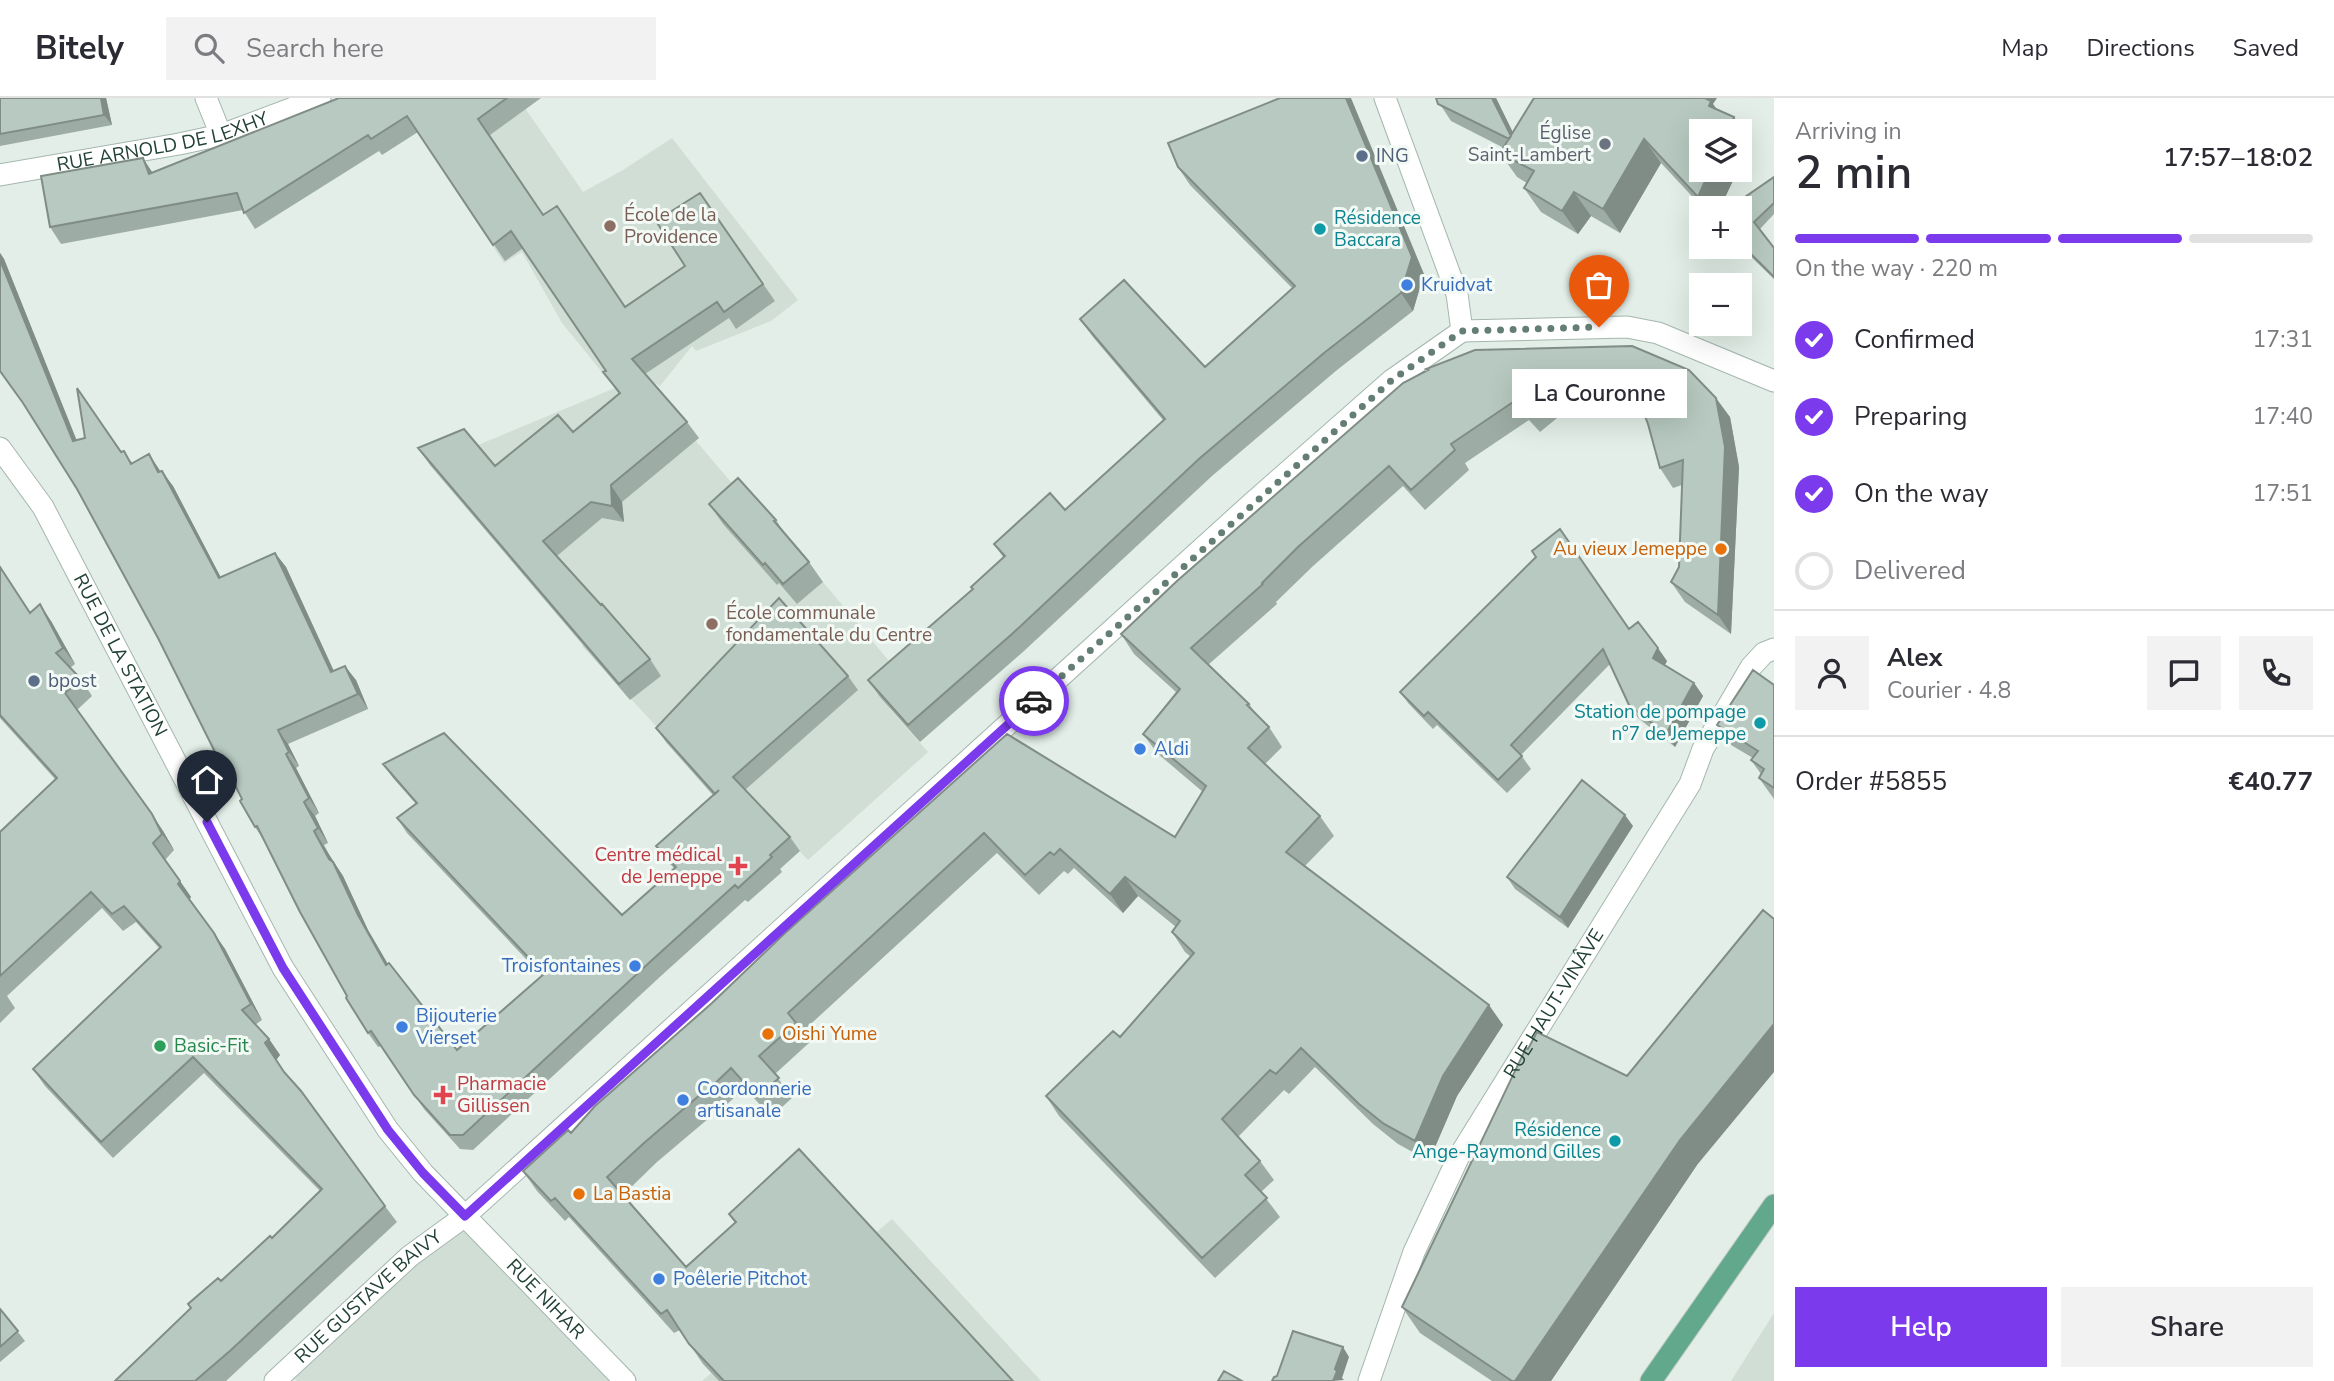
<!DOCTYPE html>
<html lang="en">
<head>
<meta charset="utf-8">
<style>
	body { margin:0; font-family:"Nunito Sans",sans-serif; background:#f2f2f3; color:#2b2b33; height:100vh; display:flex; flex-direction:column; font-size:26px; white-space:nowrap }
	* { box-sizing:border-box; margin:0 }
	p { font-size:23px; color:#7c7c81 }
	.icon { flex:none; width:38px; height:38px; fill:none; stroke:currentColor; stroke-width:2; stroke-linecap:round; stroke-linejoin:round }
	.map { position:relative; flex:1; overflow:hidden }
	.details { display:flex; flex-direction:column; background:#fff; width:560px }
	.details>* { flex:none }
	.fabs { position:absolute; left:1689px; top:21px; display:grid; gap:14px }
	.fabs a { display:grid; place-items:center; width:63px; height:63px; border-radius:0px; background:#fff; box-shadow:0 7px 28px #0002; font-size:35px }
	.pin { position:absolute; display:grid; place-items:center; width:60px; height:60px; color:#fff; margin:-72px -30px; border-radius:50% 50% 50% 0; rotate:-45deg; box-shadow:0 0 7px #0007 }
	.pin .icon { rotate:45deg }
	.courier { position:absolute; display:grid; place-items:center; width:70px; height:70px; margin:-35px; border:5px solid #7c3aed; border-radius:50%; background:#fff; color:#222; box-shadow:0 2px 9px #0007 }
	.bubble { position:absolute; height:49px; border-radius:0px; background:#fff; box-shadow:0 7px 28px #0002; font-size:23px; font-weight:600; line-height:49px; text-align:center }
	.head em { font-style:normal; font-weight:600 }
	.head div { display:flex; flex-direction:column-reverse }
	.head { display:flex; align-items:center; justify-content:space-between; height:119px; padding:0 21px }
	h1 { font-size:46px; font-weight:600; line-height:52px }
	.bar { display:grid; grid-template-columns:repeat(4,1fr); gap:10px 7px; align-content:center; height:84px; padding:0 21px }
	.bar i { height:9px; border-radius:5px; background:#e1e1e2 }
	.bar .on { background:#7c3aed }
	.bar p { grid-column:span 4 }
	.line { display:flex; align-items:center; gap:18px; padding:0 21px; border-top:2px solid #e1e1e2 }
	.line div { flex:1 }
	.round { display:grid; place-items:center; flex:none; width:74px; height:74px; border-radius:0px; background:#f2f2f3 }
	ol { padding:0 21px; list-style:none }
	li { display:flex; align-items:center; gap:21px; height:77px }
	li p { margin-inline-start:auto }
	li .icon { padding:7px; border-radius:50%; background:#7c3aed; color:#fff; stroke-width:4 }
	li:last-child { color:#7c7c81 }
	li i { width:38px; height:38px; border:4px solid #e1e1e2; border-radius:50% }
	.primary-button { display:flex; gap:14px; margin-top:auto; padding:14px 21px }
	.primary-button a { flex:1; height:80px; border-radius:0px; background:#7c3aed; color:#fff; font-size:28px; font-weight:600; line-height:80px; text-align:center }
	.primary-button a+a { background:#f2f2f3; color:#2b2b33 }
	header { display:flex; align-items:center; gap:42px; box-sizing:border-box; height:98px; padding:0 35px; background:#fff; border-bottom:2px solid #e1e1e2 }
	header strong { font-size:33px }
	nav { display:flex; gap:38px; margin-inline-start:auto; font-size:24px }
	.search { width:490px; height:63px; background:#f2f2f3; display:flex; align-items:center; gap:18px; box-sizing:border-box; padding:0 24px; border-radius:0px; color:#7c7c81; font-size:26px }
	main { display:flex; flex:1; min-height:0 }
	.map>svg:first-child { display:block }
</style>
</head>
<body>
<header>
<strong>Bitely</strong>
<div class="search"><svg class="icon" aria-label="search" viewBox="0 0 24 24"><circle cx="10" cy="10" r="6"/><path d="M15 15l6 6"/></svg>Search here</div>
<nav><a>Map</a><a>Directions</a><a>Saved</a></nav>
</header>
<main>
<div class="map">
<svg width="1774" height="1283" viewBox="0 0 1774 1283">
	<rect width="100%" height="100%" fill="#e2eee7"/>
	<path fill="#d0ded6" d="M395,0H518L583,94L623,72L672,40L798,202L771,223L696,253L692,248L660,288L646,281L699,340L696,343L742,397L823,484L889,563V610L928,654L808,762L768,720L725,711L666,644L668,641L582,548L584,546L430,367L615,290L562,225L522,154L504,165Z
		M465,1118L625,1283H297L287,1273Z
		M892,1121L1041,1283H702Z
		M1774,1215V1283H1731Z"/>
	<g fill="none" stroke-linecap="round" stroke-linejoin="round">
		<defs>
			<g id="minor">
				<path d="M206,0L221,37"/>
				<path d="M1385,0L1457,196L1462,233"/>
				<path id="s1" d="M0,77L179,46L221,37L320,0"/>
				<path d="M1462,233L1627,229L1658,235L1774,283"/>
				<path id="s2" d="M0,350L43,409L283,870L388,1032L423,1075L625,1283"/>
				<path id="s3" d="M275,1283L410,1158L465,1118L1251,406L1392,282L1462,233"/>
				<path id="s4" d="M1369,1283L1414,1154L1458,1060L1690,686L1703,651L1751,569L1764,555L1774,551"/>
			</g>
			<path id="major" d="M1651,1283L1774,1107"/>
		</defs>
		<use href="#minor" stroke="#a4b7ae" stroke-width="23"/>
		<use href="#major" stroke="#c1cac6" stroke-width="23"/>
		<use href="#minor" stroke="#fff" stroke-width="21"/>
		<use href="#major" stroke="#62a88c" stroke-width="21"/>
	</g>
	<path fill="#9dada5" d="M0,0H106L112,27L0,48Z
		M339,0H541L490,37L544,117L625,208L685,168L700,95L775,203L736,231L729,220L645,276L687,324L699,340L622,404L624,424L602,420L557,458L650,561L661,578L630,602L430,367L418,350L495,368L573,334L619,296L603,274L606,273L523,150L505,163L418,34L382,57L379,53L255,131L243,112L61,146L50,129L152,74Z
		M1436,0H1496L1513,35L1713,6L1717,12L1751,43L1701,72H1738L1720,110H1703L1661,65L1620,135L1591,118L1578,136L1541,114L1524,90L1527,85L1517,79L1500,55L1504,50L1451,23Z
		M1178,69L1424,176L1413,213L1337,272L1212,378L1024,553L920,644L880,599L868,582L973,492L1003,459L994,446L1065,412L1163,322L1093,239L1080,221L1205,269L1292,190L1190,87Z
		M1774,79V116L1760,131L1774,150V181L1740,148V110Z
		M0,155L4,161L76,342L121,354L133,365L160,374L173,388L221,480L275,455L286,469L334,573L356,582L368,611L288,646L299,668L296,670L319,715L315,718L328,745L324,747L333,764L343,778L368,832L388,866L457,952L542,878L407,735L397,720L416,706L393,680L383,666L622,817L674,770L667,763L656,748L713,697L666,644L656,630L848,578L858,592L745,692L790,739L800,753L780,771L782,774L748,804L745,802L662,877L473,1052L460,1051L424,1011L381,948L378,949L368,935L265,744L255,729L229,675L218,660L158,540L77,391L24,306L0,273Z
		M1632,248L1730,319L1739,369L1731,536L1685,504L1671,484L1679,469L1682,387L1673,390L1660,370L1648,326L1640,304L1573,307L1540,334L1529,322L1465,365L1469,372L1425,412L1403,388L1312,469L1276,504L1277,506L1208,567L1249,606L1256,616L1269,629L1282,649L1265,666L1320,718L1334,738L1305,768L1503,927L1457,998L1429,1063L1398,1046L1373,1026L1315,969L1289,996L1284,992L1238,1039L1260,1063L1274,1082L1261,1094L1280,1119L1215,1180L1059,1018L1046,998L1120,939L1191,859L1185,854L1172,834L1176,829L1138,798L1123,815L1074,770L1068,776L1064,773L1039,797L997,755L802,934L810,944L775,976L792,1000L771,1019L745,990L716,1016L715,1015L657,1064L623,1097L686,1169L735,1125L729,1116L1013,1283H719L703,1266L680,1232L674,1235L569,1119L565,1123L537,1093L523,1073L571,1035L712,905L1007,636L1175,739L1203,694L1157,655L1143,636L1176,594L1134,556L1121,536L1403,285Z
		M709,406L776,422L787,439L809,464L823,484L797,506L779,485L777,487L723,426Z
		M0,468L30,515L51,523L75,566L70,570L81,581L92,598L77,612L163,733L174,752L165,762L191,799L189,802L225,851L262,922L255,927L269,941L280,957L276,962L286,977L397,1124L226,1283H115L221,1183L272,1140L320,1093L204,975L113,1060L45,988L33,971L160,851L136,824L123,833L102,810L7,898L15,910L0,925V734L55,681L0,620Z
		M1629,531L1667,563L1664,567L1694,585L1703,598L1675,649L1638,620L1629,607L1610,566L1521,657L1531,671L1507,695L1437,627L1433,631L1409,606L1400,594Z
		M1774,587V701L1759,680L1761,676L1751,662L1753,660L1731,647L1717,627Z
		M1633,728L1568,830L1515,791L1507,779Z
		M1697,1067L1551,1283H1492L1420,1235L1402,1209Z
		M0,1211L25,1243L0,1264Z"/>
	<path fill="#808d86" d="M101,0H106L112,27L104,17Z
		M1346,0H1351L1424,176L1413,213L1401,195Z
		M1492,0H1496L1526,61L1514,43Z
		M1695,0H1717L1713,6L1728,27Z
		M1734,19L1751,43L1740,68V33H1728Z
		M1644,41L1661,65L1620,135L1603,111Z
		M143,60L154,77L149,76Z
		M1710,72H1738L1720,110H1706L1698,99Z
		M1574,94L1591,118L1578,136L1562,113Z
		M0,155L4,161L83,358L73,343L0,162Z
		M1716,300L1730,319L1739,369L1731,536L1718,517Z
		M149,356L159,371L168,389L158,374Z
		M162,373L173,388L229,495L219,480Z
		M611,387L622,404L624,424L612,408Z
		M275,455L286,469L341,589L331,574Z
		M40,506L51,523L75,566L63,550Z
		M1658,550L1667,563L1662,573L1653,560Z
		M345,568L356,582L368,611L358,596Z
		M1694,585L1703,598L1675,649L1666,636Z
		M278,632L288,646L299,668L289,654Z
		M286,656L296,670L319,715L309,700Z
		M304,704L315,718L328,745L318,730Z
		M152,716L163,733L174,752L162,736Z
		M1625,717L1633,728L1568,830L1560,819Z
		M314,733L343,778L368,832L397,882L386,867L358,817Z
		M1125,779L1138,798L1123,815L1110,796Z
		M180,783L191,799L189,802L178,786Z
		M214,835L225,851L262,922L251,906Z
		M1489,907L1503,927L1457,998L1429,1063L1415,1043L1443,978Z
		M1774,926V974L1697,1067L1551,1283H1515L1680,1042Z
		M269,941L280,957L276,962L295,990L265,945Z
		M1343,1249L1349,1259L1342,1280L1344,1282L1333,1283L1335,1271Z"/>
	<path fill="#b7c9c0" stroke="#808d86" stroke-width="2" d="M0,0H101L104,17L0,36Z
		M339,0H507L478,21L543,117L557,108L625,209L685,168L656,123L700,95L763,186L724,214L717,204L632,261L687,324L611,387L612,408L591,404L543,443L601,507L602,506L650,561L619,586L418,350L464,331L495,368L558,317L573,334L620,295L603,274L606,273L511,133L493,147L407,18L371,41L368,37L244,115L237,95L50,129L41,78L143,60L149,76Z
		M1280,0H1346L1412,159L1401,195L1324,255L1200,360L1012,536L908,627L868,582L973,491L971,489L1005,458L994,446L1050,395L1065,412L1165,321L1080,221L1124,182L1205,269L1295,188L1178,69L1168,45Z
		M1436,0H1492L1511,38L1509,41L1438,6Z
		M1534,0H1705L1711,3L1709,8L1734,19L1728,33H1701V72H1710L1698,99L1644,41L1603,111L1574,94L1562,113L1524,90L1534,73L1500,55Z
		M1774,79V105L1754,124L1774,150V179L1740,145V110H1729Z
		M0,162L73,343L85,340L77,290L121,354L124,353L131,366L149,356L158,374L162,373L219,480L275,455L331,574L345,568L358,596L278,632L289,654L286,656L309,700L304,704L318,730L314,733L329,761L333,764L358,817L386,867L389,865L457,952L544,876L397,720L417,705L383,666L444,635L622,817L676,769L656,748L719,692L715,696L656,630L779,500L848,578L733,679L790,739L770,757L772,759L738,790L735,787L651,863L463,1037H450L414,997L371,933L368,935L346,900L347,898L300,814L257,728L255,729L240,703L242,701L221,659L218,660L158,540L77,391L23,305L0,273Z
		M1632,248L1689,272L1716,300L1725,349L1718,517L1671,484L1679,469L1683,362L1660,370L1648,326L1632,285L1559,287L1526,315L1516,302L1451,346L1455,352L1411,392L1389,368L1298,449L1262,485L1263,486L1191,550L1249,606L1247,607L1269,629L1248,650L1320,718L1286,754L1489,907L1443,978L1415,1043L1384,1026L1359,1006L1301,950L1276,976L1270,972L1222,1021L1260,1063L1245,1077L1267,1100L1202,1160L1046,998L1113,933L1120,939L1194,855L1172,834L1180,823L1125,779L1110,796L1060,751L1054,757L1050,754L1025,777L984,735L788,915L796,925L759,958L779,980L757,999L731,970L703,997L701,996L644,1045L607,1079L686,1169L736,1124L729,1116L799,1051L1013,1283H724L689,1246L667,1212L661,1216L555,1100L551,1103L523,1073L568,1032L571,1035L595,1008L712,905L784,836L1007,636L1175,739L1206,688L1143,636L1180,591L1121,536L1177,483L1403,285L1428,272L1426,271L1475,252Z
		M738,380L776,422L774,423L809,464L783,486L765,465L763,467L709,406Z
		M1560,431L1629,531L1638,524L1658,550L1653,560L1694,585L1666,636L1629,607L1603,551L1511,647L1522,658L1498,682L1428,614L1424,618L1400,594L1536,459L1532,453Z
		M0,469L30,515L40,506L63,550L56,555L81,581L65,595L152,716L162,736L153,745L180,783L178,786L214,835L251,906L242,912L269,941L265,945L284,974L301,993L385,1108L231,1252L195,1283H115L191,1210L188,1206L218,1180L221,1183L270,1138L272,1140L322,1091L193,959L101,1044L33,971L161,849L124,808L112,816L91,794L0,878V734L57,680L0,617Z
		M1753,572L1774,587V690L1759,680L1764,671L1751,662L1758,653L1717,627Z
		M1582,682L1625,717L1560,819L1507,779Z
		M1763,812L1774,821V926L1680,1042L1515,1283H1512L1402,1209L1526,950L1528,951L1537,934L1627,978Z
		M0,1211L18,1233L0,1249Z
		M1293,1233L1343,1249L1335,1271L1337,1273L1333,1283H1272L1274,1279L1277,1278Z
		M1224,1273L1242,1283H1218Z"/>
	<g fill="none" stroke-linecap="round" stroke-linejoin="round">
		<path stroke="#647e73" stroke-width="7" stroke-dasharray="0 12.6" d="M1034,603L1392,282L1462,233L1599,229"/>
		<path stroke="#7c3aed" stroke-width="9" d="M207,724L283,870L388,1032L423,1075L465,1118L1034,603"/>
	</g>
	<circle fill="#6b7280" stroke="#f3faf6" stroke-width="2.5" cx="1605" cy="46" r="7"/>
	<g fill="#5c6f8a" stroke="#f3faf6" stroke-width="2.5">
		<circle cx="1362" cy="58" r="7"/>
		<circle cx="34" cy="583" r="7"/>
	</g>
	<g fill="#8d6e63" stroke="#f3faf6" stroke-width="2.5">
		<circle cx="610" cy="128" r="7"/>
		<circle cx="712" cy="526" r="7"/>
	</g>
	<g fill="#0f9aa8" stroke="#f3faf6" stroke-width="2.5">
		<circle cx="1320" cy="131" r="7"/>
		<circle cx="1760" cy="625" r="7"/>
		<circle cx="1615" cy="1043" r="7"/>
	</g>
	<g fill="#3f7fe0" stroke="#f3faf6" stroke-width="2.5">
		<circle cx="1407" cy="187" r="7"/>
		<circle cx="1140" cy="651" r="7"/>
		<circle cx="635" cy="868" r="7"/>
		<circle cx="402" cy="929" r="7"/>
		<circle cx="683" cy="1002" r="7"/>
		<circle cx="659" cy="1181" r="7"/>
	</g>
	<g fill="#e8710a" stroke="#f3faf6" stroke-width="2.5">
		<circle cx="1721" cy="451" r="7"/>
		<circle cx="768" cy="936" r="7"/>
		<circle cx="579" cy="1096" r="7"/>
	</g>
	<g fill="#e0444e" stroke="#f3faf6" stroke-width="2.5">
		<path d="M734.5 757.5h7v7h7v7h-7v7h-7v-7h-7v-7h7z"/>
		<path d="M439.5 986.5h7v7h7v7h-7v7h-7v-7h-7v-7h7z"/>
	</g>
	<circle fill="#2e9e5b" stroke="#f3faf6" stroke-width="2.5" cx="160" cy="948" r="7"/>
	<g text-anchor="middle" dominant-baseline="central" stroke-width="6" stroke-linejoin="round" paint-order="stroke">
		<g font-size="19" fill="#5b616d" stroke="#f3faf6" text-anchor="end">
			<text x="1591" y="35">Église<tspan x="1591" dy="22">Saint-Lambert</tspan></text>
		</g>
		<g font-size="19" fill="#204134" stroke="#f3faf6">
			<text stroke="none"><textPath href="#s1" startOffset="166">RUE ARNOLD DE LEXHY</textPath></text>
			<text stroke="none"><textPath href="#s2" startOffset="240">RUE DE LA STATION</textPath></text>
			<text stroke="none"><textPath href="#s4" startOffset="422">RUE HAUT-VINÂVE</textPath></text>
			<text stroke="none"><textPath href="#s3" startOffset="126">RUE GUSTAVE BAIVY</textPath></text>
			<text stroke="none"><textPath href="#s2" startOffset="1017">RUE NIHAR</textPath></text>
		</g>
		<g font-size="19" fill="#4e5e75" stroke="#f3faf6" text-anchor="start">
			<text x="1376" y="58">ING</text>
			<text x="48" y="583">bpost</text>
		</g>
		<g font-size="19" fill="#785e54" stroke="#f3faf6" text-anchor="start">
			<text x="624" y="117">École de la<tspan x="624" dy="22">Providence</tspan></text>
			<text x="726" y="515">École communale<tspan x="726" dy="22">fondamentale du Centre</tspan></text>
		</g>
		<g font-size="19" fill="#0d838f" stroke="#f3faf6" text-anchor="end">
			<text x="1334" y="120" text-anchor="start">Résidence<tspan x="1334" dy="22">Baccara</tspan></text>
			<text x="1746" y="614">Station de pompage<tspan x="1746" dy="22">n°7 de Jemeppe</tspan></text>
			<text x="1601" y="1032">Résidence<tspan x="1601" dy="22">Ange-Raymond Gilles</tspan></text>
		</g>
		<g font-size="19" fill="#366cbe" stroke="#f3faf6" text-anchor="start">
			<text x="1421" y="187">Kruidvat</text>
			<text x="1154" y="651">Aldi</text>
			<text x="621" y="868" text-anchor="end">Troisfontaines</text>
			<text x="416" y="918">Bijouterie<tspan x="416" dy="22">Vierset</tspan></text>
			<text x="697" y="991">Coordonnerie<tspan x="697" dy="22">artisanale</tspan></text>
			<text x="673" y="1181">Poêlerie Pitchot</text>
		</g>
		<g font-size="19" fill="#c56008" stroke="#f3faf6" text-anchor="start">
			<text x="1707" y="451" text-anchor="end">Au vieux Jemeppe</text>
			<text x="782" y="936">Oishi Yume</text>
			<text x="593" y="1096">La Bastia</text>
		</g>
		<g font-size="19" fill="#be3a42" stroke="#f3faf6" text-anchor="end">
			<text x="722" y="757">Centre médical<tspan x="722" dy="22">de Jemeppe</tspan></text>
			<text x="457" y="986" text-anchor="start">Pharmacie<tspan x="457" dy="22">Gillissen</tspan></text>
		</g>
		<g font-size="19" fill="#27864d" stroke="#f3faf6" text-anchor="start">
			<text x="174" y="948">Basic-Fit</text>
		</g>
	</g>
</svg>
<div class="fabs">
<a><svg class="icon" aria-label="layers" viewBox="0 0 24 24"><path d="M12 4l9 5-9 5-9-5zM3 14l9 5 9-5"/></svg></a>
<a>+</a>
<a>−</a>
</div>
<div class="pin" style="left:1599px;top:229px;background:#ea580c"><svg class="icon" aria-label="bag" viewBox="0 0 24 24"><path d="M5 8h14l-1 12H6zM9 8a3 3 0 0 1 6 0"/></svg></div>
<div class="pin" style="left:207px;top:724px;background:#1f2937"><svg class="icon" aria-label="home" viewBox="0 0 24 24"><path d="M3 11l9-7 9 7M6 9v11h12V9"/></svg></div>
<div class="courier" style="left:1034px;top:603px"><svg class="icon" aria-label="car" viewBox="0 0 24 24"><path d="M5 17H2v-5l4-1 3-4h7l3 4 3 1v5h-3M9 17h6M6 11h13"/><circle cx="7" cy="17" r="2"/><circle cx="17" cy="17" r="2"/></svg></div>
<div class="bubble" style="left:1512px;top:271px;width:175px">La Couronne</div>
</div>
<section class="details">
<div class="head"><div><h1>2 min</h1><p>Arriving in</p></div><em>17:57–18:02</em></div>
<div class="bar"><i class="on"></i><i class="on"></i><i class="on"></i><i></i><p>On the way · 220 m</p></div>
<ol>
<li><svg class="icon" aria-label="check" viewBox="0 0 24 24"><path d="M5 12l5 5 9-10"/></svg>Confirmed<p>17:31</p></li>
<li><svg class="icon" aria-label="check" viewBox="0 0 24 24"><path d="M5 12l5 5 9-10"/></svg>Preparing<p>17:40</p></li>
<li><svg class="icon" aria-label="check" viewBox="0 0 24 24"><path d="M5 12l5 5 9-10"/></svg>On the way<p>17:51</p></li>
<li><i></i>Delivered</li>
</ol>
<div class="line" style="height:126px"><a class="round"><svg class="icon" aria-label="person" viewBox="0 0 24 24"><circle cx="12" cy="8" r="4"/><path d="M4 21q1-7 8-7t8 7"/></svg></a><div><b>Alex</b><p>Courier · 4.8</p></div><a class="round"><svg class="icon" aria-label="chat" viewBox="0 0 24 24"><path d="M4 5h16v11H9l-5 4z"/></svg></a><a class="round"><svg class="icon" aria-label="phone" viewBox="0 0 24 24"><path d="M5 4h4l2 5-3 2q2 4 5 5l2-3 5 2v4C11 20 4 13 5 4z"/></svg></a></div>
<div class="line" style="height:91px"><div>Order #5855</div><b>€40.77</b></div>
<div class="primary-button"><a>Help</a><a>Share</a></div>
</section>
</main>
</body>
</html>
